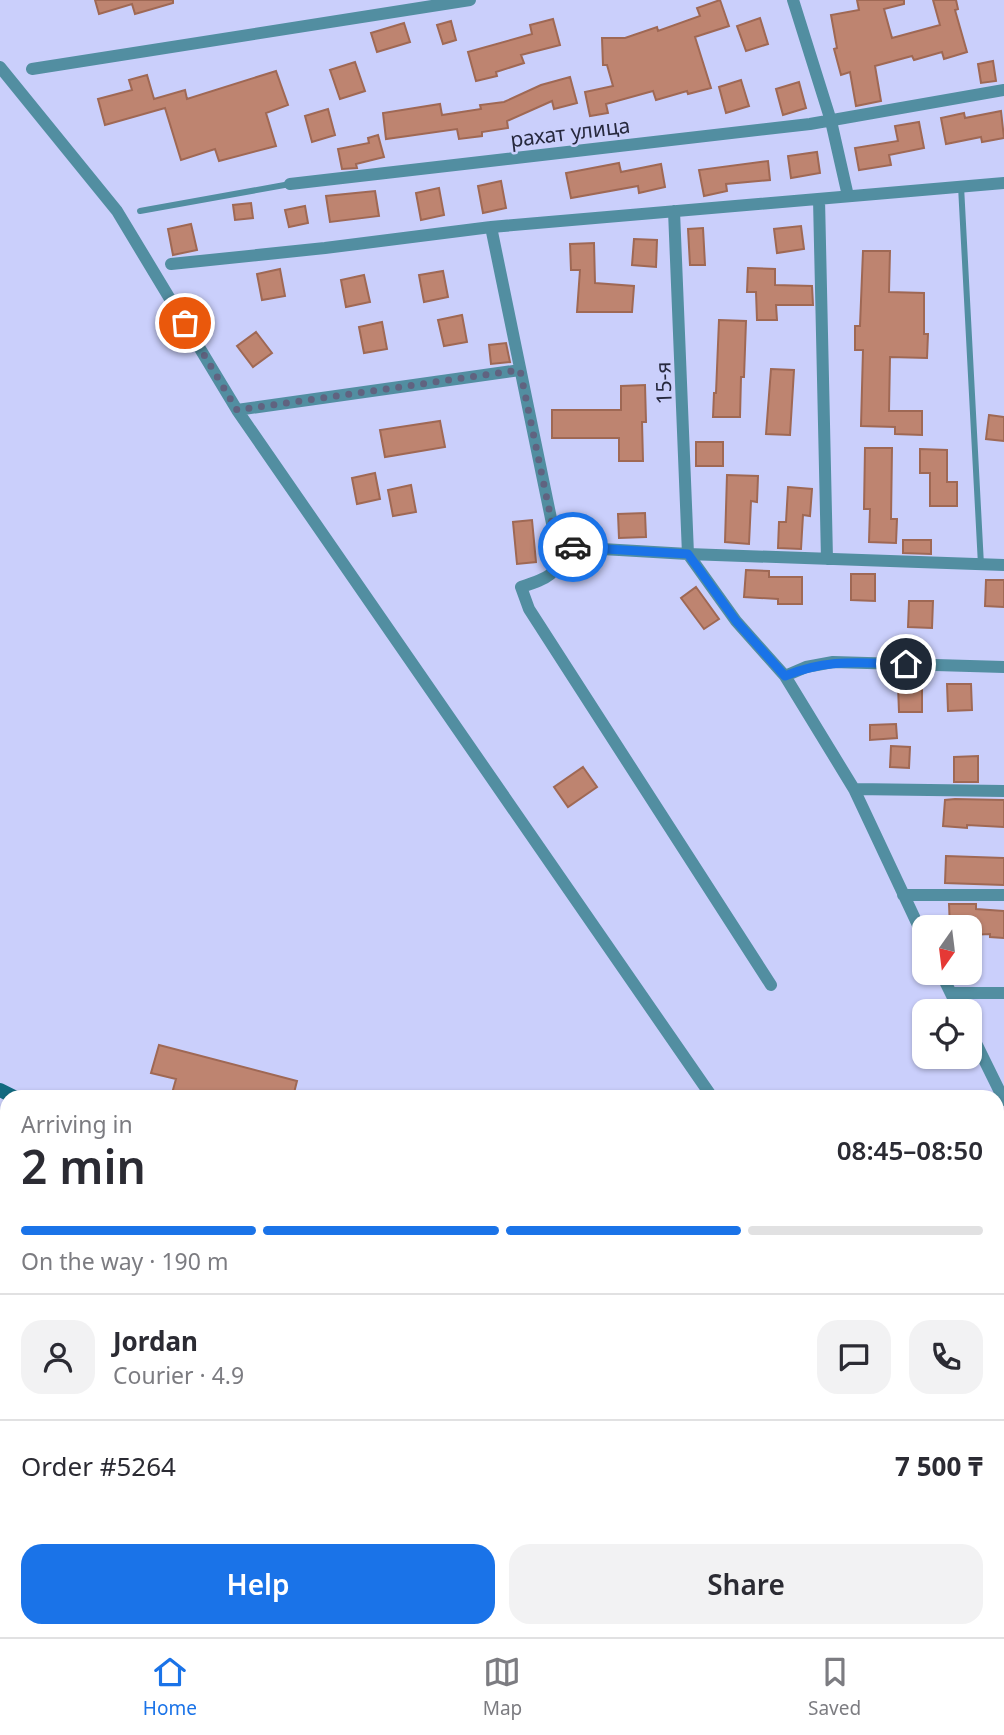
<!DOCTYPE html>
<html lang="en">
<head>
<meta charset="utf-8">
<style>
	body { margin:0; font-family:"Noto Sans",sans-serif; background:#f2f2f3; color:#2b2b33; height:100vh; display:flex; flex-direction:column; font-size:26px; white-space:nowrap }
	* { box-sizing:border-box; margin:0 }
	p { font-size:23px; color:#7c7c81 }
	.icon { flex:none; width:38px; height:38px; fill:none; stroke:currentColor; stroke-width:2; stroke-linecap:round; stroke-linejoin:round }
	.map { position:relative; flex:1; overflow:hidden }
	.sheet { position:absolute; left:0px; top:1090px; width:1004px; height:548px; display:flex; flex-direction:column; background:#fff; border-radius:21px 21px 0 0; box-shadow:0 2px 5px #0004 }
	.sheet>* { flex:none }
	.needle { width:46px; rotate:194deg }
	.buttons { position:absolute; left:912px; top:915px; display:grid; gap:14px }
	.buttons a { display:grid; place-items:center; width:70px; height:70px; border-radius:14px; background:#fff; box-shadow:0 2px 5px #0004; font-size:35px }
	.pin { position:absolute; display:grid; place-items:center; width:60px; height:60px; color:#fff; margin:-30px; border:4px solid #fff; border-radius:50%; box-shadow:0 2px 7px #0007 }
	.courier { position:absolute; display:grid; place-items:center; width:70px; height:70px; margin:-35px; border:5px solid #1a73e8; border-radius:50%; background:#fff; color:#222; box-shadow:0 2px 9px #0007 }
	.headline em { font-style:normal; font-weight:600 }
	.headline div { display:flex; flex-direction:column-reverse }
	.headline { display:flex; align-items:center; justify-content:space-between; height:119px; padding:0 21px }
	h1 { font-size:46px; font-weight:600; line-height:52px }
	.bar { display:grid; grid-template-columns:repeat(4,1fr); gap:10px 7px; align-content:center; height:84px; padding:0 21px }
	.bar i { height:9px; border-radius:5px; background:#e1e1e2 }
	.bar .on { background:#1a73e8 }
	.bar p { grid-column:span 4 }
	.line { display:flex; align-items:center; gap:18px; padding:0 21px; border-top:2px solid #e1e1e2 }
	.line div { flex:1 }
	.round { display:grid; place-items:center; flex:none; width:74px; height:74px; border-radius:21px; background:#f2f2f3 }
	.primary-button { display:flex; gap:14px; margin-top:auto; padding:14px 21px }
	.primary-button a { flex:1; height:80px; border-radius:21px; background:#1a73e8; color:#fff; font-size:28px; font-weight:600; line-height:80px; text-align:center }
	.primary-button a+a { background:#f2f2f3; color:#2b2b33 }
	.tab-bar { display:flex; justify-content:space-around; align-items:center; height:98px; border-top:2px solid #e1e1e2; background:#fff; font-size:19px; color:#7c7c81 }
	.tab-bar a { display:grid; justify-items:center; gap:4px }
	.tab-bar .on { color:#1a73e8 }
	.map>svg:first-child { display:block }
</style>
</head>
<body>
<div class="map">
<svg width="1004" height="1637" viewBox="0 0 1004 1637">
	<rect width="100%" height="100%" fill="#cacffb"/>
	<path fill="#be8470" stroke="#9f6854" stroke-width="2" d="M95,0H173V3L135,14L132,4L99,14Z
		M720,0L729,26L695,37L711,88L688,94L687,91L656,100L653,91L606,104L608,113L590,116L585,92L613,86L607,65H603L602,38H625L657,27L658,31L700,16L697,8Z
		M857,0H904V4L884,9L892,38L940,25L933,0H956L958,9L955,10L967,52L944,59L942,52L914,60L912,56L875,66L881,101L856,106L850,72L841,75L834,49L837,48L831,15L859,10Z
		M760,18L768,44L746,51L737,26Z
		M553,19L560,45L521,55L524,63L496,72L497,76L476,81L468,52L532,34L530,25Z
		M451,21L456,40L443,44L437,25Z
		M404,23L410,42L377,52L371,33Z
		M993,61L996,81L981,83L978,64Z
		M355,62L365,91L340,99L330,70Z
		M276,71L288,105L266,113L276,146L219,161L215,149L181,160L165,108L105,125L98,99L132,90L129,80L147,75L154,99L185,90L187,99Z
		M570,77L577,103L554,109L552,101L507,121L508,128L482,132V136L459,139L457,129L386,139L383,113L440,104L442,115L481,109L480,105L504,102L541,85Z
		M741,80L749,106L726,113L719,87Z
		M799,82L806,108L783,115L776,89Z
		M328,109L335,135L312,142L305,116Z
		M1001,111L1004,138L982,142L981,137L946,144L941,118L964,113L965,118Z
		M919,122L924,148L889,155L891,165L859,170L855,148L898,141L895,126Z
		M378,135L384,157L356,164L357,168L342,169L338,149L369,143L368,138Z
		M817,152L820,173L791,178L788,156Z
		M768,161L770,180L726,184L727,191L704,196L699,170Z
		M619,163L621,172L661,164L665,187L639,193L638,186L571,198L566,173Z
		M501,181L506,208L483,213L478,186Z
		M439,188L444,215L421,220L416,193Z
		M375,191L379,216L330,222L326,196Z
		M251,203L253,218L235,220L233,205Z
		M305,206L308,223L289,227L285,210Z
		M191,224L197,250L173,255L168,229Z
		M801,226L804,249L777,253L774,229Z
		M703,228L705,265H690L688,229Z
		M634,239L657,240L656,267L632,265Z
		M594,243L595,283L634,286L632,312H577L580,270H571L570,244Z
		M863,251H890L889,292L924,293V334H928L927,358L890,357L889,411H922V435L895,434V427L861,426L863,350H855V326H860Z
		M748,268L775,269V285L812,286L813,305H776L777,320H757L756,292H747Z
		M280,269L285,296L262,300L257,274Z
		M443,271L448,297L424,302L419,275Z
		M364,275L370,302L346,307L341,280Z
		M462,315L467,342L444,346L438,320Z
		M719,320L746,321L744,377H741L740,417H713L714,393H716Z
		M382,322L387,349L364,353L359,327Z
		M256,332L272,353L253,367L237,346Z
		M506,343L510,362L491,364L489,345Z
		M771,369L794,370L790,435L766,434Z
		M645,385L646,422H642L643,461H619V438H552V410H621V386Z
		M989,415L1004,417V441L986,439Z
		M440,421L445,447L385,457L380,430Z
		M696,442H723V466H696Z
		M865,448H892L891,519H897L896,543L869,542L870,509H864Z
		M920,449L947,450V482H957V506H930V473H920Z
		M375,473L380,499L357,504L352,478Z
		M727,475L758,476L757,502L751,501L749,544L725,542Z
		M411,485L416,512L393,516L388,490Z
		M788,487L812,489L810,516L803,515L801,549L778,548L779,522H786Z
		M645,513L646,537L619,538L618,514Z
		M532,520L536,562L517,564L513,522Z
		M903,540H931V554L903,553Z
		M746,570L769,571V577H802V604H778V599L744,597Z
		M851,574H875V601L851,600Z
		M986,580H1004V607L985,606Z
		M696,587L719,619L704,629L681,598Z
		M909,601H933L932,628L908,627Z
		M947,684H971L972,710L948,711Z
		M922,685V712H899L898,686Z
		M896,724L897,738L870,740V725Z
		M891,746L910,747L909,768L890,767Z
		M978,756V782H954V757Z
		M583,767L597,787L568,807L554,787Z
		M955,799L1004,800V827L967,825V828L943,826L945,800Z
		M946,856L1004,858V885L945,883Z
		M949,904H976V909L1004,911V938L990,937V934L970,935V928H950Z
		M159,1045L297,1081L293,1097H171L176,1079L151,1073Z"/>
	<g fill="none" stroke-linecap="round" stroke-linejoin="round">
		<path stroke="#528ea1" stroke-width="6" d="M961,186L981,565
			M140,211L290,184"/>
		<path stroke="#528ea1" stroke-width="12" d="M793,0L831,121L848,196
			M0,67L117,211L237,410L712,1097
			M32,69L470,0
			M290,184L810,124L1004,90
			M819,199L827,559
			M674,211L688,554
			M491,227L554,533L568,547L688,554L1004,565
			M171,264L325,248L491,227L1004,183
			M237,410L520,370
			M568,547C554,576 551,577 521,587L529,609L771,985
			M688,554L736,621L785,676L854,789L924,938
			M785,676L806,667L833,662L1004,667
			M854,789L1004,791
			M903,895H1004
			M941,973L960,1012
			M951,993H1004
			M970,1031L1004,1100
			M998,1327L1004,1323
			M0,1346L7,1341
			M998,1402H1004
			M998,1484L1004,1495"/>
		<path stroke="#126a80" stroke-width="14" d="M0,1090L14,1097
			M998,1209H1004
			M902,1631L907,1637"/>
	</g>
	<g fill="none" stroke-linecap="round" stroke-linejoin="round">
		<path stroke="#606380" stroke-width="7" stroke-dasharray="0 12.6" d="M185,323L237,410L520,370L554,533L568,547H573"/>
		<path stroke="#1a73e8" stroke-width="9" d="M573,547L688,554L736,621L785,676C828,658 861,663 906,664"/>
	</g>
	<g text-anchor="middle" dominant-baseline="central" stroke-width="5" stroke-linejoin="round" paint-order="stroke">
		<g font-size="21" fill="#27293e" stroke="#cacffb">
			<text transform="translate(570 132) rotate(-7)">рахат улица</text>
			<text transform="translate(663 383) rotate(-92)">15-я</text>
		</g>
	</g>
</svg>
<div class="buttons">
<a><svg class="needle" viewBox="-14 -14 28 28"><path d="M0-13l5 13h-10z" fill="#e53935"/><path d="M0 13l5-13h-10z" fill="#7c7c81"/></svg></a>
<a><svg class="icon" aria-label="locate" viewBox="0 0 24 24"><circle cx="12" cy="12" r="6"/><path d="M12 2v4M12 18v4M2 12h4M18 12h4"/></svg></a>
</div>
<div class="pin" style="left:185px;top:323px;background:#ea580c"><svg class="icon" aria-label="bag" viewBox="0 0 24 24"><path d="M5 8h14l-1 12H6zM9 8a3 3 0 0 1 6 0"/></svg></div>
<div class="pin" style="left:906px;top:664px;background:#1f2937"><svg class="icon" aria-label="home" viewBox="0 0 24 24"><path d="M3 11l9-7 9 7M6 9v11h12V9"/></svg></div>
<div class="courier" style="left:573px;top:547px"><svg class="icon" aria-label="car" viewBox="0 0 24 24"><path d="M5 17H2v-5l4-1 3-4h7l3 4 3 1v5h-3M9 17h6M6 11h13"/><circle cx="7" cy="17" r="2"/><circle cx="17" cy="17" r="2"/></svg></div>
<section class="sheet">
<div class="headline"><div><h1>2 min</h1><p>Arriving in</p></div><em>08:45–08:50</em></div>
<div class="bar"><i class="on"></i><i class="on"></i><i class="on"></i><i></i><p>On the way · 190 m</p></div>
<div class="line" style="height:126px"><a class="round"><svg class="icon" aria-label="person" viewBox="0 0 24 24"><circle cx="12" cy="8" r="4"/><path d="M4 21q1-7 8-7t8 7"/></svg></a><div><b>Jordan</b><p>Courier · 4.9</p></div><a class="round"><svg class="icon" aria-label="chat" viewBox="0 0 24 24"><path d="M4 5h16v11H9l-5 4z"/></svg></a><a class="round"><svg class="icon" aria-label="phone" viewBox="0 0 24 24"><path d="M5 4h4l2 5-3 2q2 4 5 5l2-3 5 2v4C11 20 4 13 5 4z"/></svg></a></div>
<div class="line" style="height:91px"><div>Order #5264</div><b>7 500 ₸</b></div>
<div class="primary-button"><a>Help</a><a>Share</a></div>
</section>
</div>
<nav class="tab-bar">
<a class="on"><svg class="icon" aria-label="home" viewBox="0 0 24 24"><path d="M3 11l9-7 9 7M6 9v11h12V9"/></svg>Home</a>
<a><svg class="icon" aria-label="map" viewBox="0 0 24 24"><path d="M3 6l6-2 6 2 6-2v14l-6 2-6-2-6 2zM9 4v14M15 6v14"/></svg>Map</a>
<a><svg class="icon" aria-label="saved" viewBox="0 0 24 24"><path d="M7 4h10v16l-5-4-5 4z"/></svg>Saved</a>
</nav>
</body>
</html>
